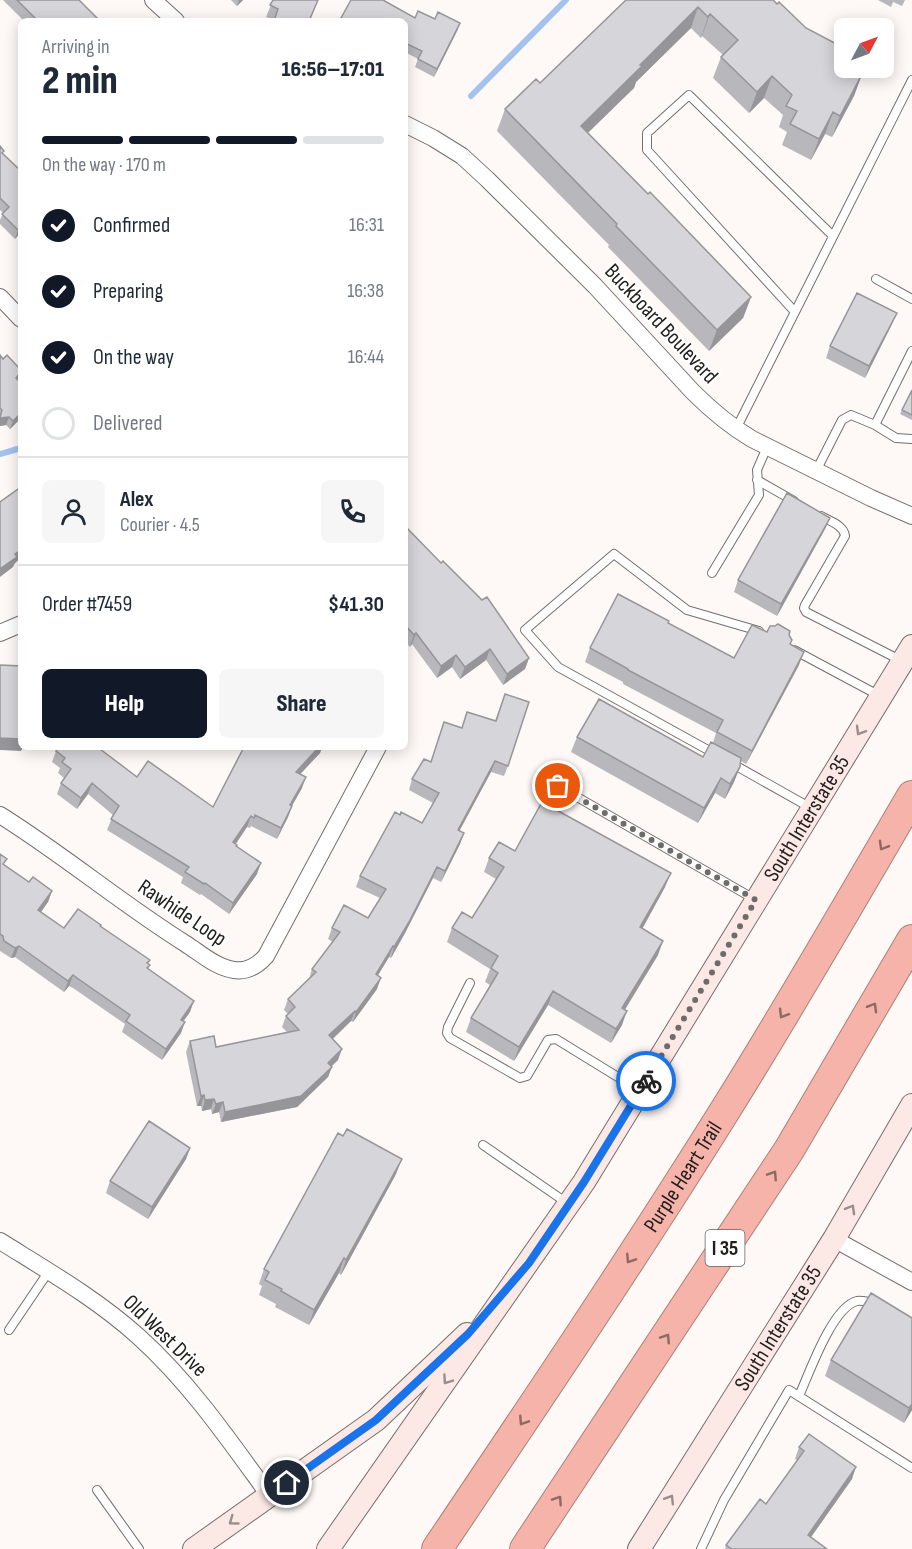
<!DOCTYPE html>
<html lang="en">
<head>
<meta charset="utf-8">
<style>
	body { margin:0; font-family:"Sofia Sans Condensed",sans-serif; background:#f6f6f7; color:#1f2937; height:100vh; display:flex; flex-direction:column; font-size:22px; white-space:nowrap }
	* { box-sizing:border-box; margin:0 }
	p { font-size:20px; color:#747a83 }
	.icon { flex:none; width:33px; height:33px; fill:none; stroke:currentColor; stroke-width:2; stroke-linecap:round; stroke-linejoin:round }
	.map { position:relative; flex:1; overflow:hidden }
	.sheet { position:absolute; left:18px; top:18px; width:390px; height:732px; display:flex; flex-direction:column; background:#fff; border-radius:9px; box-shadow:0 3px 15px #0003 }
	.sheet>* { flex:none }
	.needle { width:39px; rotate:49deg }
	.fabs { position:absolute; left:834px; top:18px; display:grid; gap:12px }
	.fabs a { display:grid; place-items:center; width:60px; height:60px; border-radius:9px; background:#fff; box-shadow:0 3px 15px #0003; font-size:30px }
	.pin { position:absolute; display:grid; place-items:center; width:51px; height:51px; color:#fff; margin:-26px; border:3px solid #fff; border-radius:50%; box-shadow:0 2px 6px #0007 }
	.courier { position:absolute; display:grid; place-items:center; width:60px; height:60px; margin:-30px; border:4px solid #1a73e8; border-radius:50%; background:#fff; color:#222; box-shadow:0 2px 8px #0007 }
	.overview em { font-style:normal; font-weight:800 }
	.overview div { display:flex; flex-direction:column-reverse }
	.overview { display:flex; align-items:center; justify-content:space-between; height:102px; padding:0 24px }
	h1 { font-size:39px; font-weight:800; line-height:45px }
	.bar { display:grid; grid-template-columns:repeat(4,1fr); gap:9px 6px; align-content:center; height:72px; padding:0 24px }
	.bar i { height:8px; border-radius:4px; background:#e0e1e3 }
	.bar .current { background:#111827 }
	.bar p { grid-column:span 4 }
	.line { display:flex; align-items:center; gap:15px; padding:0 24px; border-top:2px solid #e0e1e3 }
	.line div { flex:1 }
	.round { display:grid; place-items:center; flex:none; width:63px; height:63px; border-radius:9px; background:#f6f6f7 }
	ol { padding:0 24px; list-style:none }
	li { display:flex; align-items:center; gap:18px; height:66px }
	li p { margin-inline-start:auto }
	li .icon { padding:6px; border-radius:50%; background:#111827; color:#fff; stroke-width:4 }
	li:last-child { color:#747a83 }
	li i { width:33px; height:33px; border:3px solid #e0e1e3; border-radius:50% }
	.action { display:flex; gap:12px; margin-top:auto; padding:12px 24px }
	.action a { flex:1; height:69px; border-radius:9px; background:#111827; color:#fff; font-size:24px; font-weight:800; line-height:69px; text-align:center }
	.action a+a { background:#f6f6f7; color:#1f2937 }
	.map>svg:first-child { display:block }
</style>
</head>
<body>
<div class="map">
<svg width="912" height="1549" viewBox="0 0 912 1549">
	<rect width="100%" height="100%" fill="#fef9f6"/>
	<g fill="none" stroke-linecap="round" stroke-linejoin="round">
		<path stroke="#a3c2ee" stroke-width="6" d="M471,96L566,0
			M0,454L21,448"/>
		<defs>
			<path id="service" d="M876,279L912,299
				M795,312L647,150V133L689,95L833,236
				M875,425L912,351
				M736,429L912,80
				M816,471L842,420L851,415L875,425L896,438L912,439
				M757,480L794,501
				M821,516C829,521 844,525 845,536L805,605L804,608L806,612L902,661
				M712,573L759,495L757,470L767,447
				M794,650L880,696
				M717,755L558,667L525,630L614,554L687,610L759,631
				M731,763L811,808
				M558,786L756,900
				M470,983L448,1027L447,1033L450,1038L520,1078L527,1076L548,1040L556,1039L639,1090
				M483,1145L567,1203
				M9,1330L49,1271
				M799,1396C809,1374 832,1307 857,1301C863,1300 869,1302 875,1304
				M97,1490L139,1549
				M701,1549L724,1500L789,1390L912,1468"/>
			<path id="minor" d="M153,0L176,21
				M405,124L433,138L462,156L487,179L595,286L693,392C711,410 730,426 752,439L871,498L912,516
				M0,297L21,319
				M0,633L21,624
				M0,815C64,855 122,904 186,944C200,953 217,968 234,970C247,972 258,965 266,956L378,747
				M834,1239L912,1282
				M0,1241C48,1271 97,1299 139,1337C190,1383 229,1440 269,1495"/>
			<g id="secondary">
				<path d="M194,1549L376,1420L467,1334"/>
				<path id="s1" d="M328,1549L584,1182L912,646"/>
				<path id="s2" d="M639,1549L834,1239L912,1105"/>
			</g>
			<g id="motorway">
				<path id="s3" d="M437,1549C536,1402 635,1255 729,1104C792,1003 852,899 912,796"/>
				<path d="M525,1549L789,1150L912,940"/>
			</g>
		</defs>
		<use href="#service" stroke="#746f6d" stroke-width="10"/>
		<use href="#minor" stroke="#746f6d" stroke-width="18"/>
		<use href="#secondary" stroke="#746f6d" stroke-width="24"/>
		<use href="#motorway" stroke="#ab8079" stroke-width="32"/>
		<use href="#service" stroke="#fff" stroke-width="8"/>
		<use href="#minor" stroke="#fff" stroke-width="16"/>
		<use href="#secondary" stroke="#fce8e5" stroke-width="22"/>
		<use href="#motorway" stroke="#f6b3a9" stroke-width="30"/>
	</g>
	<path fill="#b8b7bb" d="M3,0H79L100,21H24Z
		M231,0H243L237,6Z
		M273,0L310,21L274,20L266,17Z
		M626,0H773L806,28L858,68L856,72L862,74L854,96L832,137L825,134L811,160L782,145L787,132L779,127L783,115L764,98L749,113L713,78L721,57L723,55L702,36L701,38L691,28L636,82L634,88L588,133L751,297L743,318L709,351L608,247L609,245L497,131L505,109L540,83Z
		M878,0H905L902,6L893,2L891,7Z
		M341,18H415L435,19L460,23L457,31L434,77L415,67L418,59L405,52V21H339Z
		M0,146L3,154L21,171V232L15,239L0,224V220L3,213L0,210Z
		M892,324L865,378L826,358L830,346Z
		M0,355L3,359L21,370V374L18,380L21,418L10,429L6,425L0,426Z
		M912,390V420L900,414Z
		M830,518L825,529L777,616L734,592L738,580Z
		M405,526L529,658L525,669L503,685L486,660L460,679L452,667L437,678L412,644L410,647L405,642Z
		M668,623L734,658L767,632L789,635L792,640L790,645L799,665L746,764L741,761L734,782L725,799L715,793L698,823L571,752L577,737L703,757L713,743L716,733L623,684V682L585,662L590,648Z
		M505,694L508,766L504,776L491,772L459,831L464,833L460,844L441,882L433,878L405,933L391,958L389,957L378,975L377,989L353,1022L351,1021L333,1039L338,1060L332,1066L328,1077L297,1107L221,1122L219,1112L212,1114L211,1109L202,1111L201,1106H197L186,1052L190,1041L216,1047L287,1032L282,1027L286,1016L288,1014L284,1010L288,999L309,979L312,969L333,942L328,939L332,928L368,918L380,898L356,887L360,876L400,815L422,823L433,803L409,790L412,779L431,762L462,728L495,721Z
		M244,747H322L320,753L300,774L302,788L292,806L288,817L277,839L251,826L250,828L247,827L236,844V847L257,874L229,914L201,894L200,895L181,883L183,877L107,830L113,815L88,794L77,809L57,794L61,783L64,778L58,773L60,768L52,762L56,751L101,750L137,777L213,807Z
		M515,851L665,887L642,929L658,955L625,1010L622,1025L611,1043L548,1005L514,1061L466,1032L471,1018L490,985L485,982L490,969L447,942L452,928L472,918L496,879L484,872L489,858Z
		M0,854L4,865L29,882L52,891L48,902L41,912L64,928L100,926L150,960L148,964L150,965L148,969L190,1012L183,1021L181,1033L162,1060L122,1032L125,1024L73,988L69,986L64,992L15,957L11,958L0,951Z
		M190,1148L186,1159L148,1219L106,1193L110,1181Z
		M396,1174L341,1275L339,1273L309,1325L275,1307L276,1304L259,1295L262,1286L259,1284L264,1269Z
		M831,1360L912,1410L904,1423L825,1376Z
		M799,1447L852,1479L811,1537L827,1549H725L726,1545L766,1504L797,1460L795,1459Z"/>
	<path fill="#969599" d="M239,0H243L237,6Z
		M698,7L691,28L636,82L634,88L573,147L581,126L640,65Z
		M710,14L702,36L701,38L708,17Z
		M460,23L457,31L434,77L437,69Z
		M862,74L854,96L832,137L840,116Z
		M772,76L764,98L749,113L757,92Z
		M833,112L825,134L811,160L819,139Z
		M21,227V232L15,239L18,230Z
		M751,297L743,318L709,351L717,330Z
		M897,313L892,324L865,378L869,366Z
		M21,372L19,379L13,386L16,378Z
		M21,413V418L10,429L13,421Z
		M9,417L6,425L0,426V418Z
		M830,518L825,529L777,616L781,604Z
		M21,550V558L15,563L13,567L0,577V569L15,554Z
		M416,633L412,644L410,647L414,635Z
		M490,649L486,660L460,679L465,667Z
		M804,652L799,665L746,764L752,751Z
		M456,655L452,667L437,678L441,666Z
		M529,658L525,669L503,685L507,674Z
		M0,738L21,739V747H23L21,751L0,750Z
		M319,747H322L320,753L292,783L296,772Z
		M495,761L491,772L454,841L458,830Z
		M740,767L734,782L725,799L730,784Z
		M306,777L302,788L286,816L290,805Z
		M721,778L715,793L698,823L704,808Z
		M92,783L88,794L77,809L81,798Z
		M292,806L288,817L277,839L281,828Z
		M251,816L247,827L229,853L233,842Z
		M464,833L460,844L441,882L445,871Z
		M261,863L257,874L229,914L233,903Z
		M437,867L433,878L405,933L391,958L394,947Z
		M671,873L665,887L635,942L640,927Z
		M52,891L48,902L35,920L38,910Z
		M663,941L658,955L617,1022L622,1008Z
		M19,946L15,957L11,958L15,948Z
		M393,946L389,957L372,985L376,974Z
		M73,975L69,986L64,992L68,981Z
		M381,978L377,989L353,1022L356,1012Z
		M553,991L548,1005L514,1061L519,1047Z
		M194,1001L190,1012L177,1030L181,1020Z
		M355,1011L351,1021L325,1046L329,1035Z
		M627,1011L622,1025L611,1043L616,1029Z
		M185,1022L181,1033L162,1060L166,1049Z
		M342,1049L338,1060L324,1073L328,1063Z
		M332,1067L328,1077L297,1107L221,1122L225,1112Z
		M204,1095L201,1106H197L201,1096Z
		M214,1099L211,1109L202,1111L205,1100Z
		M223,1102L219,1112L212,1114L216,1104Z
		M190,1148L186,1159L148,1219L152,1207Z
		M402,1159L396,1174L341,1275L346,1260Z
		M344,1258L339,1273L309,1325L314,1310Z
		M912,1404V1410L904,1423L909,1408Z
		M856,1467L852,1479L804,1547L808,1535Z"/>
	<path fill="#d6d5da" stroke="#969599" stroke-width="1.5" d="M17,0H79L100,21H38Z
		M273,0H318L309,21H274L278,9L270,5Z
		M351,0H383L415,18L418,11L435,19L438,12L460,23L437,69L418,59L422,51L405,43V21H346L341,18Z
		M626,0H773L777,4L779,2L806,28L844,48V68H856L855,71L862,74L840,116L833,112L819,139L790,124L797,111L786,106L792,95L772,76L757,92L721,57L738,40L710,14L708,17L698,7L640,65L642,66L581,126L648,194L650,192L751,297L717,330L616,226L617,224L505,109L536,79L540,83Z
		M0,146L4,151L2,153L21,171V227L18,230L2,214L9,207L0,198Z
		M857,293L897,313L869,366L830,346Z
		M0,355L3,359L7,355L21,370V372L16,378L21,383V413L13,421L9,417L0,418L2,410L0,408Z
		M912,390V415L902,410Z
		M21,487V550L15,554L17,557L0,569V502Z
		M787,493L830,518L781,604L738,580Z
		M405,526L441,563L443,561L482,600L487,597L529,658L507,674L490,649L465,667L456,655L441,666L416,633L414,635L405,625Z
		M618,594L669,621L668,623L734,658L752,625L767,632L770,626H775L778,624L790,631L789,635L792,640L790,644L804,652L752,751L717,732L723,720L628,670V669L590,648Z
		M0,665L21,666V739L0,738Z
		M505,694L529,702L508,766L495,761L458,830L464,833L445,871L437,867L409,922L394,947L393,946L376,974L381,978L356,1012L355,1011L329,1035L342,1049L328,1063L332,1067L301,1096L225,1112L223,1102L216,1104L214,1099L205,1100L204,1095L201,1096L190,1041L214,1036L216,1047L299,1030L286,1016L295,1007L288,999L316,972L312,969L340,932L332,928L344,905L368,918L386,889L360,876L395,812L400,815L401,812L422,823L439,793L412,779L424,759L431,762L444,722L462,728L467,712L496,721Z
		M599,699L703,757L711,742L741,758L740,767L730,784L721,778L704,808L577,737Z
		M59,747H102L100,749L137,777L148,761L213,807L244,747H319L296,772L306,777L290,805L292,806L281,828L255,815L254,818L251,816L233,842L237,845L236,846L261,863L233,903L205,883L204,884L185,872L189,867L111,819L119,806L92,783L81,798L61,783L71,769L62,762L65,758L56,751Z
		M542,802L671,873L640,927L663,941L622,1008L627,1011L616,1029L553,991L519,1047L471,1018L498,973L491,968L498,956L452,928L462,912L472,918L504,867L489,858L499,842L515,851Z
		M0,854L7,859L3,864L29,882L33,877L52,891L38,910L64,928L78,909L101,925L100,926L150,960L147,963L150,965L147,968L194,1001L181,1020L185,1022L166,1049L126,1021L130,1015L77,978L73,975L68,981L19,946L15,948L4,941L3,936L0,934Z
		M149,1121L190,1148L152,1207L110,1181Z
		M347,1129L402,1159L346,1260L344,1258L314,1310L281,1291L282,1289L265,1280L269,1272L264,1269L338,1133L343,1136Z
		M871,1293L912,1318V1404L909,1408L831,1360Z
		M809,1434L856,1467L808,1535L827,1549H732L726,1545L760,1499L766,1504L804,1451L799,1447Z"/>
	<defs><path id="oneway-chevron" d="M-2-3.5L2.5 0L-2 3.5" fill="none" stroke-width="1.6" stroke-linecap="round" stroke-linejoin="round" transform="scale(1.5)"/></defs>
	<g stroke="#998e8c">
		<use href="#oneway-chevron" transform="translate(860 731) rotate(121)"/>
		<use href="#oneway-chevron" transform="translate(851 1209) rotate(-60)"/>
		<use href="#oneway-chevron" transform="translate(447 1380) rotate(125)"/>
		<use href="#oneway-chevron" transform="translate(670 1499) rotate(-58)"/>
		<use href="#oneway-chevron" transform="translate(233 1521) rotate(144)"/>
	</g>
	<g stroke="#8c6a64">
		<use href="#oneway-chevron" transform="translate(883 846) rotate(120)"/>
		<use href="#oneway-chevron" transform="translate(873 1007) rotate(-60)"/>
		<use href="#oneway-chevron" transform="translate(783 1014) rotate(121)"/>
		<use href="#oneway-chevron" transform="translate(773 1175) rotate(-57)"/>
		<use href="#oneway-chevron" transform="translate(630 1259) rotate(123)"/>
		<use href="#oneway-chevron" transform="translate(666 1338) rotate(-57)"/>
		<use href="#oneway-chevron" transform="translate(523 1421) rotate(123)"/>
		<use href="#oneway-chevron" transform="translate(558 1500) rotate(-56)"/>
	</g>
	<g fill="none" stroke-linecap="round" stroke-linejoin="round">
		<path stroke="#6e6c6a" stroke-width="6" stroke-dasharray="0 10.8" d="M558,786L756,900L646,1081"/>
		<path stroke="#1a73e8" stroke-width="8" d="M287,1483L376,1420L468,1334L529,1263L584,1182L646,1081"/>
	</g>
	<g text-anchor="middle" dominant-baseline="central" stroke-width="4.5" stroke-linejoin="round" paint-order="stroke">
		<rect fill="#fff" stroke="#646362" stroke-width="1.5" x="705.5" y="1230" width="39" height="36" rx="4.5"/>
		<g font-size="21" font-weight="bold" fill="#21201f">
			<text x="725" y="1248">I 35</text>
		</g>
		<g font-size="22" fill="#21201f" stroke="#fff">
			<text transform="translate(661 324) rotate(47)">Buckboard Boulevard</text>
			<text stroke="none"><textPath href="#s1" startOffset="874">South Interstate 35</textPath></text>
			<text transform="translate(182 913) rotate(34)">Rawhide Loop</text>
			<text stroke="none"><textPath href="#s3" startOffset="446">Purple Heart Trail</textPath></text>
			<text stroke="none"><textPath href="#s2" startOffset="261">South Interstate 35</textPath></text>
			<text transform="translate(165 1336) rotate(44)">Old West Drive</text>
		</g>
	</g>
</svg>
<div class="fabs">
<a><svg class="needle" viewBox="-14 -14 28 28"><path d="M0-13l5 13h-10z" fill="#e53935"/><path d="M0 13l5-13h-10z" fill="#747a83"/></svg></a>
</div>
<div class="pin" style="left:558px;top:786px;background:#ea580c"><svg class="icon" aria-label="bag" viewBox="0 0 24 24"><path d="M5 8h14l-1 12H6zM9 8a3 3 0 0 1 6 0"/></svg></div>
<div class="pin" style="left:287px;top:1483px;background:#1f2937"><svg class="icon" aria-label="home" viewBox="0 0 24 24"><path d="M3 11l9-7 9 7M6 9v11h12V9"/></svg></div>
<div class="courier" style="left:646px;top:1081px"><svg class="icon" aria-label="bike" viewBox="0 0 24 24"><circle cx="6" cy="16" r="4"/><circle cx="18" cy="16" r="4"/><path d="M6 16l4-8h5l3 8M10 8l3 8H6M13 5h3"/></svg></div>
<section class="sheet">
<div class="overview"><div><h1>2 min</h1><p>Arriving in</p></div><em>16:56–17:01</em></div>
<div class="bar"><i class="current"></i><i class="current"></i><i class="current"></i><i></i><p>On the way · 170 m</p></div>
<ol>
<li><svg class="icon" aria-label="check" viewBox="0 0 24 24"><path d="M5 12l5 5 9-10"/></svg>Confirmed<p>16:31</p></li>
<li><svg class="icon" aria-label="check" viewBox="0 0 24 24"><path d="M5 12l5 5 9-10"/></svg>Preparing<p>16:38</p></li>
<li><svg class="icon" aria-label="check" viewBox="0 0 24 24"><path d="M5 12l5 5 9-10"/></svg>On the way<p>16:44</p></li>
<li><i></i>Delivered</li>
</ol>
<div class="line" style="height:108px"><a class="round"><svg class="icon" aria-label="person" viewBox="0 0 24 24"><circle cx="12" cy="8" r="4"/><path d="M4 21q1-7 8-7t8 7"/></svg></a><div><b>Alex</b><p>Courier · 4.5</p></div><a class="round"><svg class="icon" aria-label="phone" viewBox="0 0 24 24"><path d="M5 4h4l2 5-3 2q2 4 5 5l2-3 5 2v4C11 20 4 13 5 4z"/></svg></a></div>
<div class="line" style="height:78px"><div>Order #7459</div><b>$41.30</b></div>
<div class="action"><a>Help</a><a>Share</a></div>
</section>
</div>
</body>
</html>
